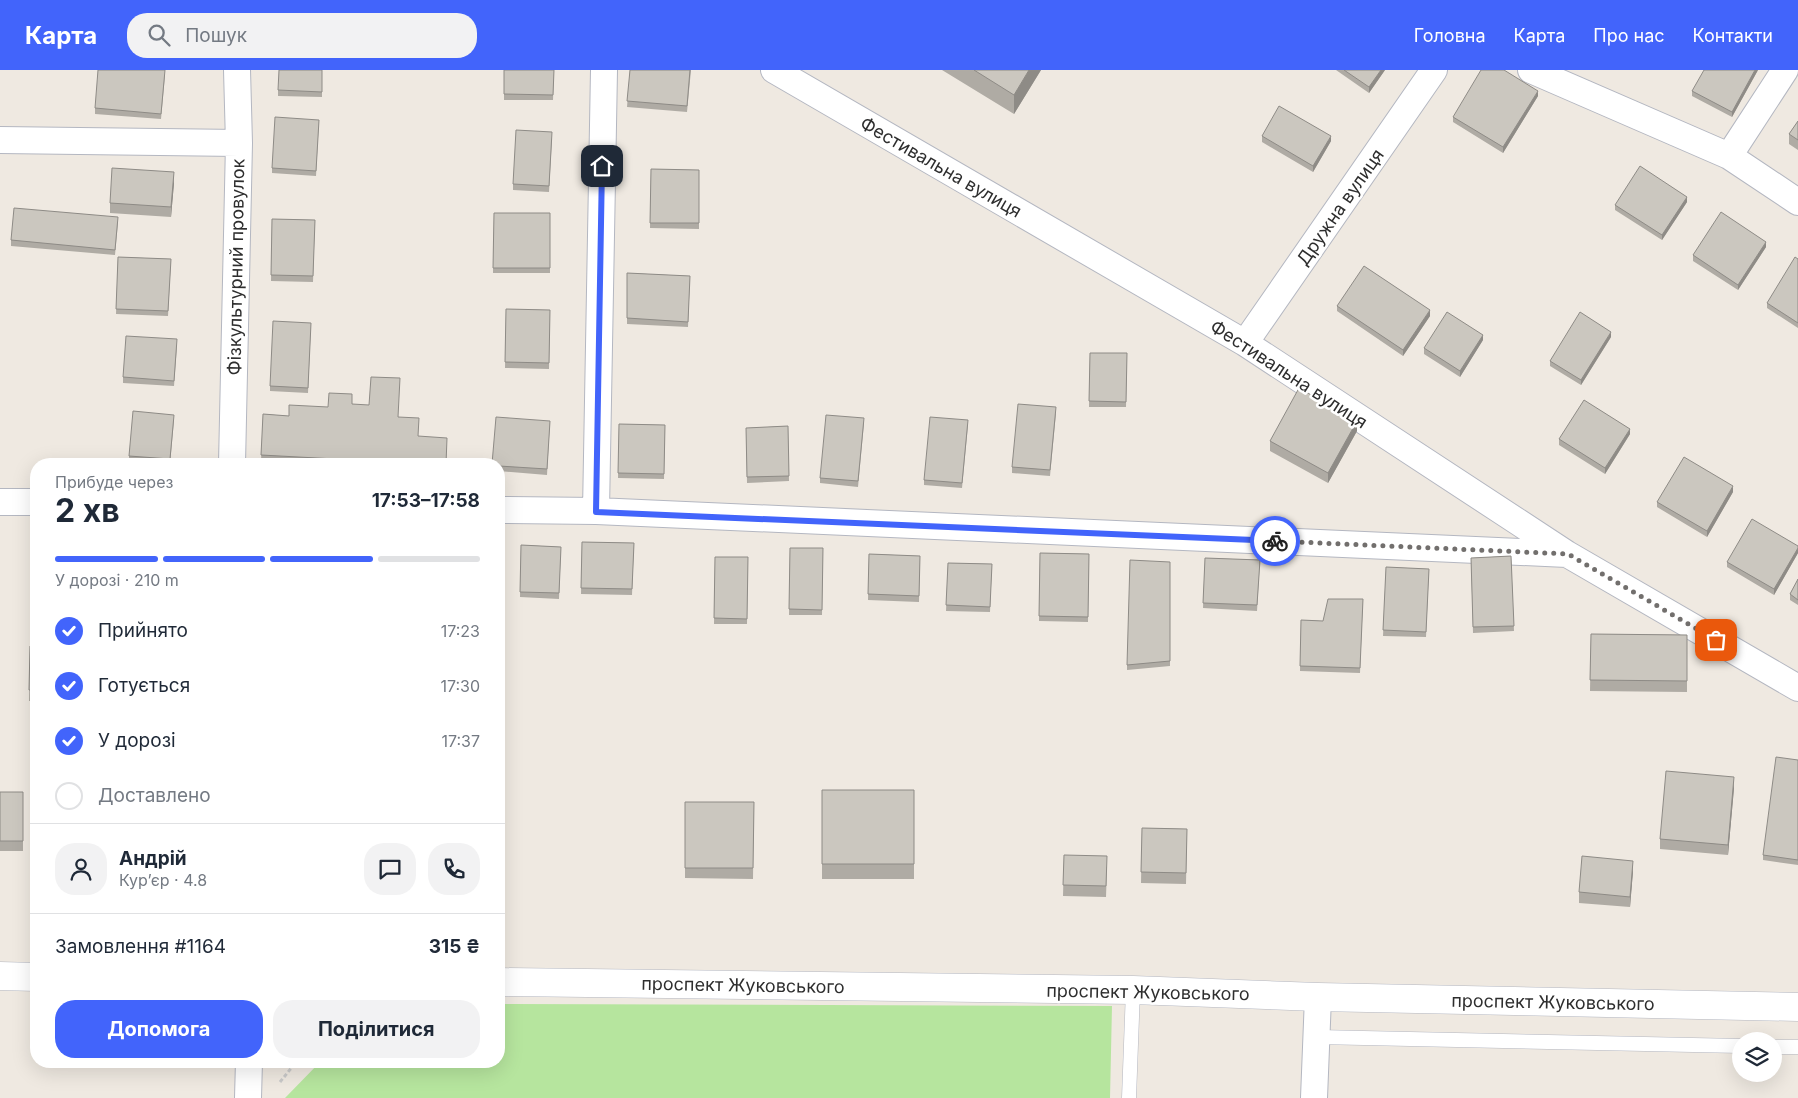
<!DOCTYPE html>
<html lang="uk">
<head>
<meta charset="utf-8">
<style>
	body { margin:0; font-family:Inter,sans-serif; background:#f2f2f3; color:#1f2937; height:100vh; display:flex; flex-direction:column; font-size:19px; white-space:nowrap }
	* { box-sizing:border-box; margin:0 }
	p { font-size:16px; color:#747a83 }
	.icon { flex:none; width:28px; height:28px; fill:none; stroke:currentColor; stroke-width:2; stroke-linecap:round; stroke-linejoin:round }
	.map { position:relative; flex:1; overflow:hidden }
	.sheet { position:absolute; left:30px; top:388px; width:475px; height:610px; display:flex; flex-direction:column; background:#fff; border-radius:20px; box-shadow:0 5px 20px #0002 }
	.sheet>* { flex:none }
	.tools { position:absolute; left:1732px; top:962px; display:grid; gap:10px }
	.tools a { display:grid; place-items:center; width:50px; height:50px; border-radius:50%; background:#fff; box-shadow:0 5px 20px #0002; font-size:25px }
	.pin { position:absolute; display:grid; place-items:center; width:42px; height:42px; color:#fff; margin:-21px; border-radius:10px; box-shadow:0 2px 8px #0006 }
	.courier { position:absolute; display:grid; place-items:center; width:50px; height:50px; margin:-25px; border:4px solid #4264fb; border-radius:50%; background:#fff; color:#222; box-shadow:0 1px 6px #0007 }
	.summary em { font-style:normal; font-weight:700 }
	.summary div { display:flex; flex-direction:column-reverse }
	.summary { display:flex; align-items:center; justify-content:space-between; height:85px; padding:0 25px }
	h1 { font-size:32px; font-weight:700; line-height:38px }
	.bar { display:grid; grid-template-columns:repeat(4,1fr); gap:8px 5px; align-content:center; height:60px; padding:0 25px }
	.bar i { height:6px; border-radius:4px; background:#e0e1e3 }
	.bar .on { background:#4264fb }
	.bar p { grid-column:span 4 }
	.line { display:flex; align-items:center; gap:12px; padding:0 25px; border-top:1px solid #e0e1e3 }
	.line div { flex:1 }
	.round { display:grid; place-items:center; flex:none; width:52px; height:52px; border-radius:20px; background:#f2f2f3 }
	ol { padding:0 25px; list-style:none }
	li { display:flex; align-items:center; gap:15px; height:55px }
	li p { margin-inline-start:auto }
	li .icon { padding:5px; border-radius:50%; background:#4264fb; color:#fff; stroke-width:4 }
	li:last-child { color:#747a83 }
	li i { width:28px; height:28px; border:2px solid #e0e1e3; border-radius:50% }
	.cta { display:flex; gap:10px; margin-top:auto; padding:10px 25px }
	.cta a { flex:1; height:58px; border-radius:20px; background:#4264fb; color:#fff; font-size:20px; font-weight:700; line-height:58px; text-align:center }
	.cta a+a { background:#f2f2f3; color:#1f2937 }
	header { display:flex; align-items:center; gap:30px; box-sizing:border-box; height:70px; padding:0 25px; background:#4264fb; color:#fff }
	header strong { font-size:24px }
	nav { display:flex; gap:28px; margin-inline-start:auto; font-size:18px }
	.search { width:350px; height:45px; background:#f2f2f3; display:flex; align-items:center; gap:12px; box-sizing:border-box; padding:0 18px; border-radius:20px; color:#747a83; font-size:19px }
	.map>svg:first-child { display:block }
</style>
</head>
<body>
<header>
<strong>Карта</strong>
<div class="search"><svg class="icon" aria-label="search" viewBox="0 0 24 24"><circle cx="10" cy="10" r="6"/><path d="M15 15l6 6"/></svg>Пошук</div>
<nav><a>Головна</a><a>Карта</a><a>Про нас</a><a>Контакти</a></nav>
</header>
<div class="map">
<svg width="1798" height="1028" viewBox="0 0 1798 1028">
	<rect width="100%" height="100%" fill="#efe9e1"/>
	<path fill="#b6e59e" d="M499,934L1112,936L1110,1028H285L321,991H499Z"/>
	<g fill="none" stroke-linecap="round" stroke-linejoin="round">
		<defs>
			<path id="service" d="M1317,967L1741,976
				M1774,977H1798
				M1129,1028L1133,920"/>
			<path id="minor" d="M774,0L1245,273L1567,484L1798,618
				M1531,0L1729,86L1798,132
				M0,70L239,73
				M1729,86L1785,0
				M1245,273L1434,0
				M232,394L239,73L237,0
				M0,432H36
				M499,440L596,441L1567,484
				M596,441L604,0
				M248,1028L249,991
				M1314,1028L1318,927"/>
			<path id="tertiary" d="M0,906L36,907
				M499,912L1133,920L1318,927L1798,937"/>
		</defs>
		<use href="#service" stroke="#b4b7c1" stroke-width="15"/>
		<use href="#minor" stroke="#b4b7c1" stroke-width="28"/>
		<use href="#tertiary" stroke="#b4b7c1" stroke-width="29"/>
		<path stroke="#c9c9c9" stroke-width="3" stroke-dasharray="4 2.5" stroke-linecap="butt" d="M280,1012L297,991"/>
		<use href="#service" stroke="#fff" stroke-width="14"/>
		<use href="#minor" stroke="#fff" stroke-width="26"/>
		<use href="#tertiary" stroke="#fff" stroke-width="28"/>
	</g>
	<path fill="#afaba4" d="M322,0V27L278,26V20Z
		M504,0H554L553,30H504Z
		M630,0H691L687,42L627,37Z
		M942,0H1041L1014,44Z
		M1336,0H1385L1369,23Z
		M1758,0L1732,47L1692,26V21Z
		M165,5L161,49L95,44V38Z
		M1538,26L1503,83L1453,52V47Z
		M319,50L316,106L272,103V98Z
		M1798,51V80L1789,74V64Z
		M1262,66L1331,71L1313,102L1262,72Z
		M552,68L549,122L513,120V114Z
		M651,99L699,100V159L650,158Z
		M174,113L171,147L110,143V133Z
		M1687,132L1662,170L1615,140V135Z
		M494,143H550V203H493Z
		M272,149L315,150L313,212L271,211Z
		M118,152L115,185L11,176V170Z
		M1766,177L1738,220L1693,191V185Z
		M118,187L171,189L168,246L116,244Z
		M1798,189V258L1767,238V233Z
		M627,203L690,206L688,257L627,254Z
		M1337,236L1430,246L1403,286L1337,241Z
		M506,239L550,240L549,299L505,298Z
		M311,253L308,323L270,321V316Z
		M1611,267L1581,315L1550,296V291Z
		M1483,270L1460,307L1424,284V278Z
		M177,275L174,316L123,313V307Z
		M1090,283H1127L1126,337H1089Z
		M352,334L398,347L418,366L446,394H319L261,391L263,344L289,346L328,337Z
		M1056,343L1050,406L1012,403V397Z
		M174,350L170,394L129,391V386Z
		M550,351L547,405L499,401V394Z
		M864,353L858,417L820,413V408Z
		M619,354L665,355L664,409L618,408Z
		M968,355L962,418L924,415V410Z
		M788,356L789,411L747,413L746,358Z
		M1357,361L1328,413L1270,381V371Z
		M1630,364L1605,404L1559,375V369Z
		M1733,422L1707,467L1657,437V432Z
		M582,472L634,473L632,525L581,524Z
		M521,475L561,477L559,529L520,527Z
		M1798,476V483L1774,525L1727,497V492Z
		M790,478H823L822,545H789Z
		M1040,483L1089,484L1088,552L1039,551Z
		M869,484L920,486L919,532L868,530Z
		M1511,486L1514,561L1473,563L1471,488Z
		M715,487H748L747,554H714Z
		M1205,488L1260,490L1257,541L1203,538Z
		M1170,492V596L1127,600V595Z
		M948,493L992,494L990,542L946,541Z
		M1386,497L1429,499L1426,567L1383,566Z
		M1798,509V535L1790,530V524Z
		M1363,529L1360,603L1300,601L1301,550L1323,551Z
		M1591,564L1687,565V622L1590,621Z
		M30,576L36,577V631H29Z
		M1798,690V795L1763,790V785Z
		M31,716H36V771H31Z
		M1734,718L1728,785L1660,779V769Z
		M822,720H914V809H822Z
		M0,722H23V781H0Z
		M685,732H754L753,809L685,808Z
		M1142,758L1187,759L1186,814L1141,813Z
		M1064,785L1107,797L1106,827L1063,826Z
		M1633,801L1630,837L1579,833V822Z"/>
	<path fill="#8e8b86" d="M1029,0H1041L1014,44V25Z
		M1381,0H1385L1369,23V17Z
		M1755,0H1758L1732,47V42Z
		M1538,21V26L1503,83V77Z
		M1331,66V71L1313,102V96Z
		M174,102V113L171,147V137Z
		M1687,127V132L1662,170V165Z
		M1766,172V177L1738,220V215Z
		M1430,240V246L1403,286V280Z
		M1611,262V267L1581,315V310Z
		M1483,265V270L1460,307V301Z
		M1357,351V361L1328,413V403Z
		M1630,359V364L1605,404V398Z
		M1733,416V422L1707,467V461Z
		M1798,478V483L1774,525V519Z
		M1734,707V718L1728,785V775Z
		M1633,791V801L1630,837V827Z"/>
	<path fill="#cbc7bf" stroke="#8e8b86" d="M98,0H165L161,44L95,38Z
		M279,0H322V22L278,20Z
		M504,0H554L553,25L504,24Z
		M630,0H690L687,36L627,31Z
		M974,0H1029L1014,25Z
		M1344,0H1381L1369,17Z
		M1481,0H1504L1538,21L1503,77L1453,47Z
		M1704,0H1755L1732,42L1692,21Z
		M1279,36L1331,66L1313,96L1262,66Z
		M275,47L319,50L316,101L272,98Z
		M1798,51V70L1789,64Z
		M516,60L552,62L549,116L513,114Z
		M1640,96L1687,127L1662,165L1615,135Z
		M112,98L174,102L171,137L110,133Z
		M651,99L699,100V153H650Z
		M14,138L118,147L115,180L11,170Z
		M1721,142L1766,172L1738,215L1693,185Z
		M494,143H550V198H493Z
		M272,149L315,150L313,206L271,205Z
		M118,187L171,189L168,241L116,239Z
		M1795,187L1798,189V253L1767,233Z
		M1364,196L1430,240L1403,280L1337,236Z
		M627,203L690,206L688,252L627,248Z
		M506,239L550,240L549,293L505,292Z
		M1447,242L1483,265L1460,301L1424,278Z
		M1580,242L1611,262L1581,310L1550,291Z
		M273,251L311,253L308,318L270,316Z
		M126,266L177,269L174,311L123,307Z
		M1090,283H1127L1126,332L1089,331Z
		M371,307L400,308L398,347L419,348L418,366L447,368L446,394H373V391L261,385L263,344L289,346V335L328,337L329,323L352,324V334L369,335Z
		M1299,318L1357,351L1328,403L1270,371Z
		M1584,330L1630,359L1605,398L1559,369Z
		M1018,334L1056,337L1050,400L1012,397Z
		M133,341L174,345L170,389L129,386Z
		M826,345L864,348L858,411L820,408Z
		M496,347L550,351L547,399L499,396V394H492Z
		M930,347L968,350L962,413L924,410Z
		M619,354L665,355L664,404L618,403Z
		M788,356L789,406L747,407L746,358Z
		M1684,387L1733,416L1707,461L1657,432Z
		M1752,449L1798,476V478L1774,519L1727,492Z
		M582,472L634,473L632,519L581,518Z
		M521,475L561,477L559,523L520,522Z
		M790,478H823L822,540L789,539Z
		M1040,483L1089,484L1088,547L1039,546Z
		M869,484L920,486L919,526L868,524Z
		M1511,486L1514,556L1473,557L1471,488Z
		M715,487H748L747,549L714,548Z
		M1205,488L1260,490L1257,535L1203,533Z
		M1130,490L1170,492V591L1127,595Z
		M948,493L992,494L990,537L946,535Z
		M1386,497L1429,499L1426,562L1383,560Z
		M1798,509V530L1790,524Z
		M1328,529H1363L1360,598L1300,596L1301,550L1323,551Z
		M1591,564L1687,565V611L1590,610Z
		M30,576L36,577V620H29Z
		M1776,687L1798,690V790L1763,785Z
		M1666,701L1734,707L1728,775L1660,769Z
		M31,716H36V761L31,760Z
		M822,720H914V794H822Z
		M0,722H23V771H0Z
		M685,732H754L753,798H685Z
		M1142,758L1187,759L1186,803L1141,802Z
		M1064,785L1107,786L1106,816L1063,815Z
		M1582,786L1633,791L1630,827L1579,822Z"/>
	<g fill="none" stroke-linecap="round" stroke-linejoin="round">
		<path stroke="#726f6d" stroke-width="5" stroke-dasharray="0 9" d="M1275,471L1568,484L1716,570"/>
		<path stroke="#4264fb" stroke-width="6" d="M602,96L596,442L1275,471"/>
	</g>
	<g text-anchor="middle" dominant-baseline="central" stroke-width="5" stroke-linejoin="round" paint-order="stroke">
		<g font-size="18" fill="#2e2e2e" stroke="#fff">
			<text transform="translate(941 97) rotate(30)">Фестивальна вулиця</text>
			<text transform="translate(1340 137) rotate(-55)">Дружна вулиця</text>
			<text transform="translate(236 197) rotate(-89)">Фізкультурний провулок</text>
			<text transform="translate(1289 304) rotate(33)">Фестивальна вулиця</text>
			<text transform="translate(743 915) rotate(1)">проспект Жуковського</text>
			<text transform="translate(1148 922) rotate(1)">проспект Жуковського</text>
			<text transform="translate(1553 932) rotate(1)">проспект Жуковського</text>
		</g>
	</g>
</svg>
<div class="tools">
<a><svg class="icon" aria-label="layers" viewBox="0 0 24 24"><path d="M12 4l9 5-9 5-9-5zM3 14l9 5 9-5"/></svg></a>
</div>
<div class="pin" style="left:1716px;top:570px;background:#ea580c"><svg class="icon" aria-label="bag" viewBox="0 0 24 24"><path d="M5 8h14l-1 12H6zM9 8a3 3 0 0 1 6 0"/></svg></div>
<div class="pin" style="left:602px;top:96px;background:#1f2937"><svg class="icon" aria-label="home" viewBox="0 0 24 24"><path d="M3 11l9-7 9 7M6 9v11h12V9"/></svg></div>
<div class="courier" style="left:1275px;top:471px"><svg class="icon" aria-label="bike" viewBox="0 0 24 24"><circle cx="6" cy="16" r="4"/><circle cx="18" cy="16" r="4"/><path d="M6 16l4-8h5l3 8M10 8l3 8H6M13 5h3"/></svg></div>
<section class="sheet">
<div class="summary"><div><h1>2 хв</h1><p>Прибуде через</p></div><em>17:53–17:58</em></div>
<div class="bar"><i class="on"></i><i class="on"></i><i class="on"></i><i></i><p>У дорозі · 210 m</p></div>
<ol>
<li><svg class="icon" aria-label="check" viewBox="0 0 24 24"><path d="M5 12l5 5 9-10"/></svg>Прийнято<p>17:23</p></li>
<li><svg class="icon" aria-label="check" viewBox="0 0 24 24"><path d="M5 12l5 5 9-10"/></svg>Готується<p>17:30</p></li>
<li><svg class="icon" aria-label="check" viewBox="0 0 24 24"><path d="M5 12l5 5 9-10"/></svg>У дорозі<p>17:37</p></li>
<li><i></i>Доставлено</li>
</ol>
<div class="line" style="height:90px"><a class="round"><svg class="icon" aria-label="person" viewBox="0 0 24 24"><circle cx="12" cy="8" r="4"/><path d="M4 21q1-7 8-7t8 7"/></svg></a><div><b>Андрій</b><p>Кур’єр · 4.8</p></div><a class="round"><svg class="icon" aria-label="chat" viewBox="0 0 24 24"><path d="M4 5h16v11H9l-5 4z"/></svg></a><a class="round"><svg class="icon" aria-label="phone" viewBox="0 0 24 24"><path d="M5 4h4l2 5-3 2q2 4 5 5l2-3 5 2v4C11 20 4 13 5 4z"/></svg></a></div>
<div class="line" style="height:65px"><div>Замовлення #1164</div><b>315 ₴</b></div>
<div class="cta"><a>Допомога</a><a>Поділитися</a></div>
</section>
</div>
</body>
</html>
